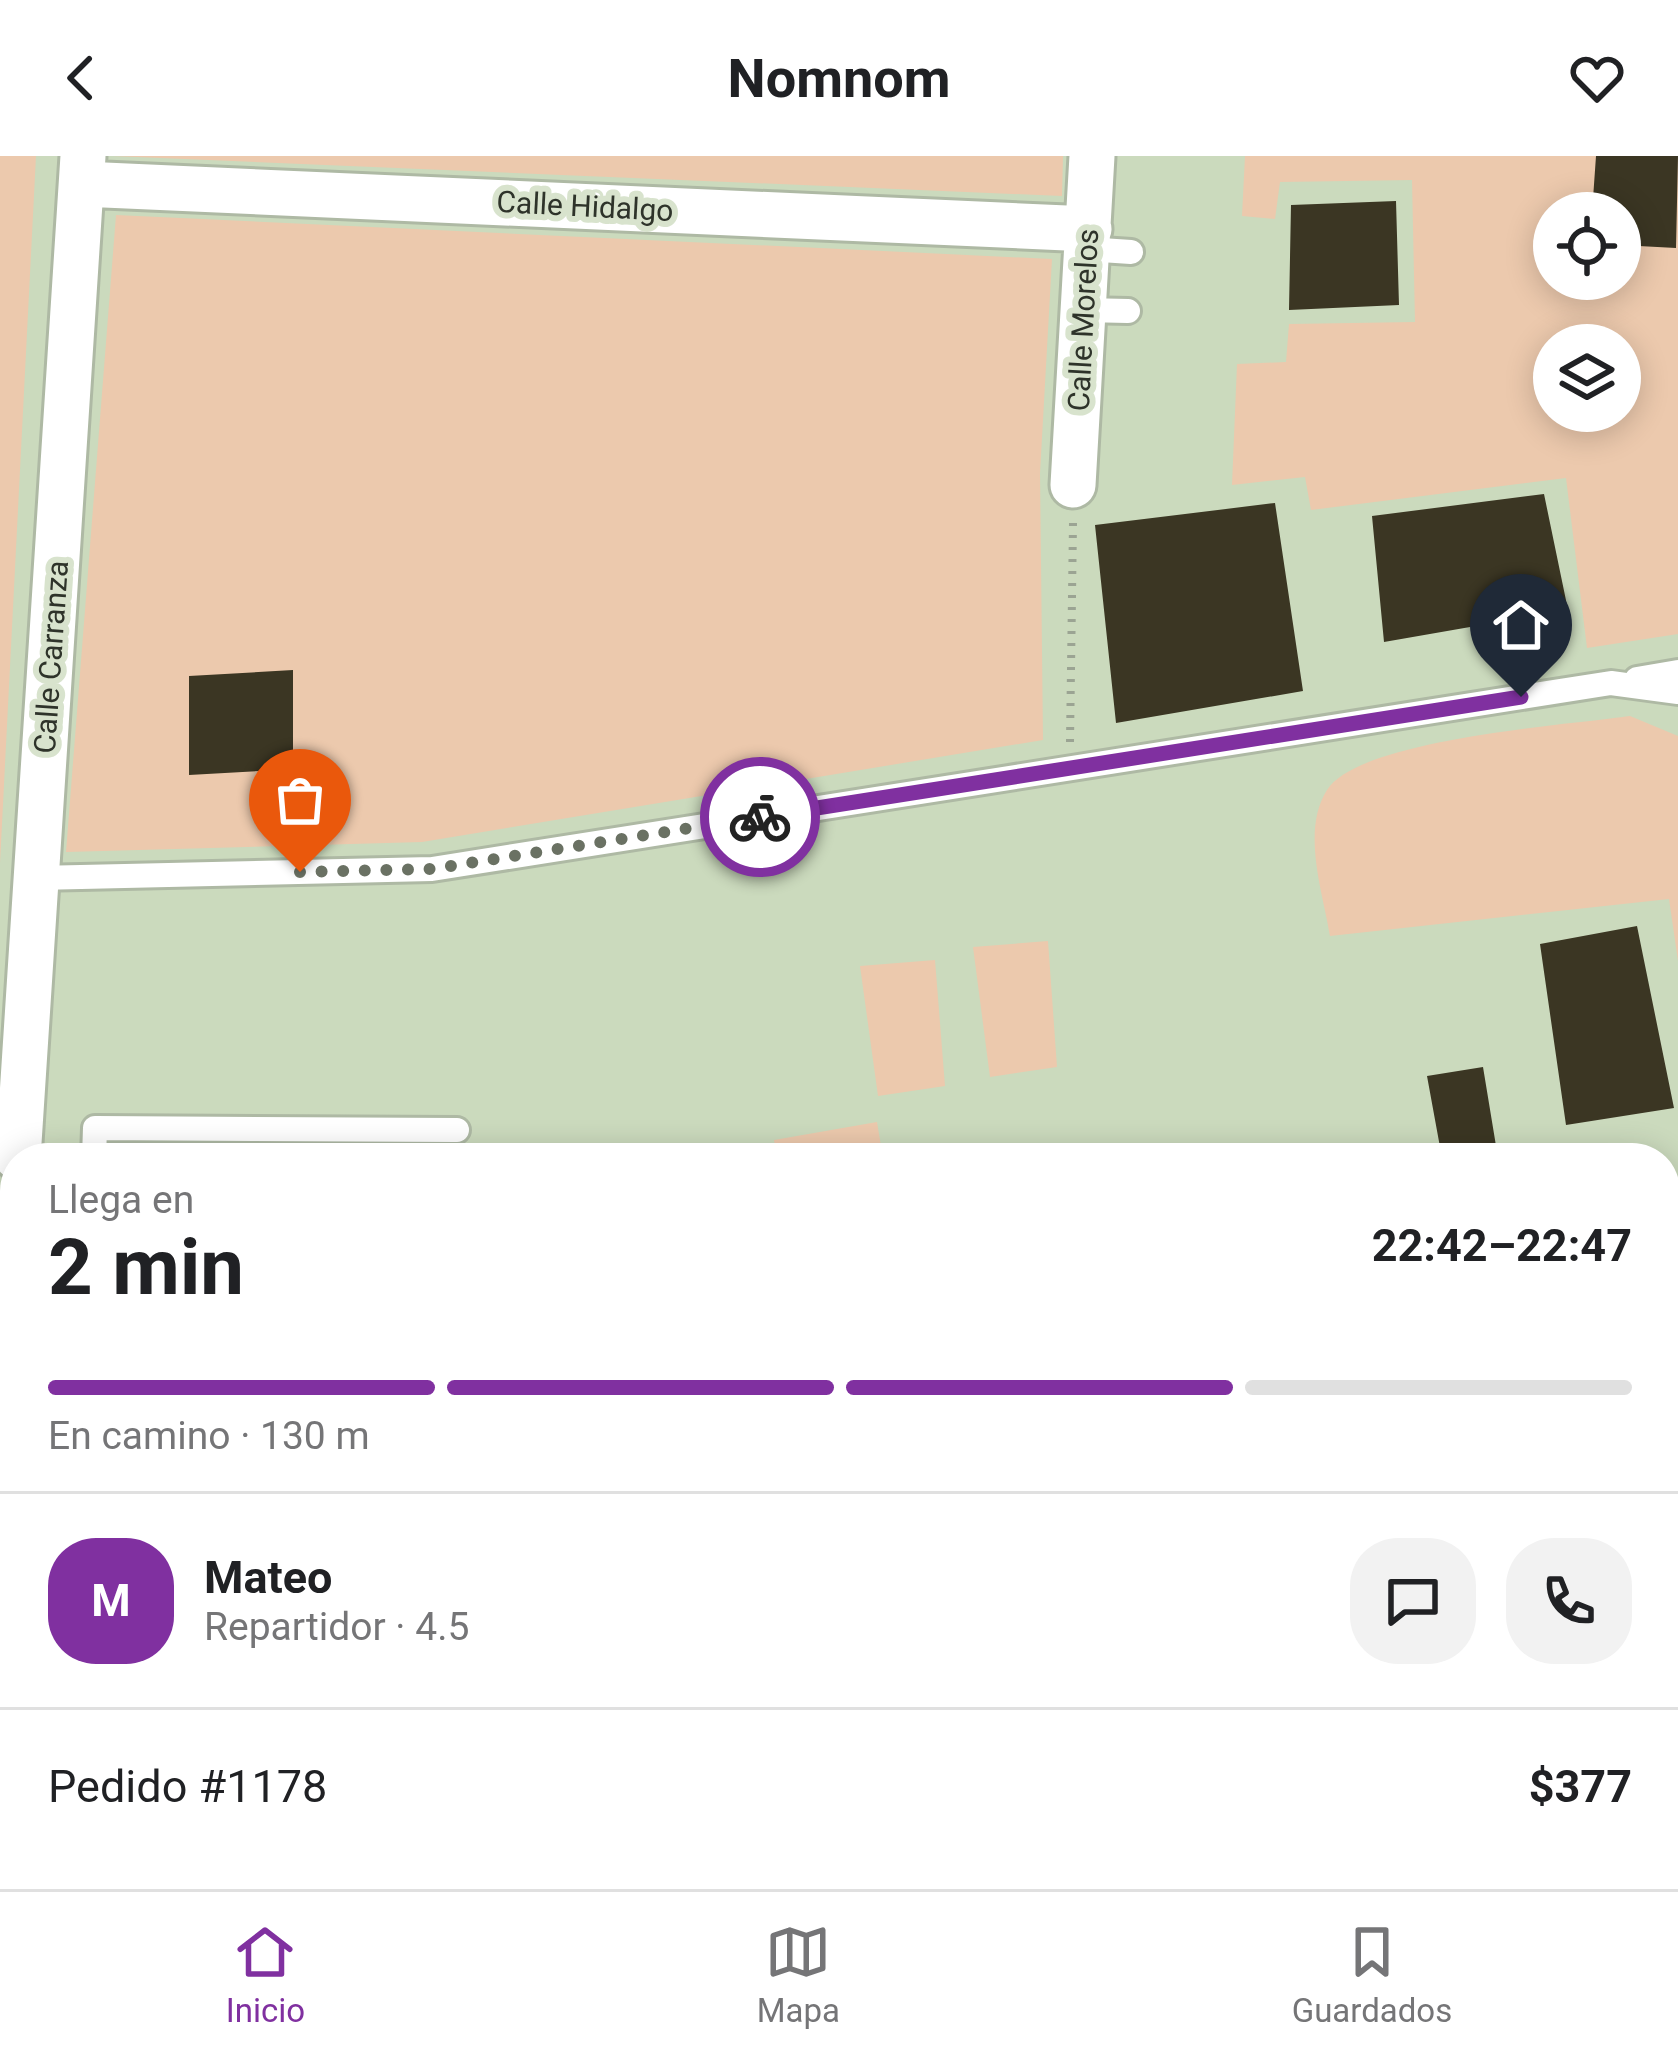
<!DOCTYPE html>
<html lang="es">
<head>
<meta charset="utf-8">
<style>
	body { margin:0; font-family:Roboto,sans-serif; background:#f2f2f2; color:#202124; height:100vh; display:flex; flex-direction:column; font-size:45px; white-space:nowrap }
	* { box-sizing:border-box; margin:0 }
	p { font-size:39px; color:#757577 }
	.icon { flex:none; width:66px; height:66px; fill:none; stroke:currentColor; stroke-width:2; stroke-linecap:round; stroke-linejoin:round }
	.map { position:relative; flex:1; overflow:hidden }
	.panel { position:absolute; left:0px; top:987px; width:1680px; height:747px; display:flex; flex-direction:column; background:#fff; border-radius:48px 48px 0 0; box-shadow:0 6px 30px #0003 }
	.panel>* { flex:none }
	.tools { position:absolute; left:1533px; top:36px; display:grid; gap:24px }
	.tools a { display:grid; place-items:center; width:108px; height:108px; border-radius:50%; background:#fff; box-shadow:0 6px 30px #0003; font-size:60px }
	.pin { position:absolute; display:grid; place-items:center; width:102px; height:102px; color:#fff; margin:-123px -51px; border-radius:50% 50% 50% 0; rotate:-45deg; box-shadow:0 0 12px #0007 }
	.pin .icon { rotate:45deg }
	.courier { position:absolute; display:grid; place-items:center; width:120px; height:120px; margin:-60px; border:9px solid #8030a0; border-radius:50%; background:#fff; color:#222; box-shadow:0 3px 15px #0007 }
	.head em { font-style:normal; font-weight:700 }
	.head div { display:flex; flex-direction:column-reverse }
	.head { display:flex; align-items:center; justify-content:space-between; height:204px; padding:0 48px }
	h1 { font-size:78px; font-weight:700; line-height:90px }
	.bar { display:grid; grid-template-columns:repeat(4,1fr); gap:18px 12px; align-content:center; height:144px; padding:0 48px }
	.bar i { height:15px; border-radius:9px; background:#e0e0e0 }
	.bar .current { background:#8030a0 }
	.bar p { grid-column:span 4 }
	.line { display:flex; align-items:center; gap:30px; padding:0 48px; border-top:3px solid #e0e0e0 }
	.line div { flex:1 }
	.round { display:grid; place-items:center; flex:none; width:126px; height:126px; border-radius:48px; background:#f2f2f2 }
	header { display:flex; justify-content:space-between; align-items:center; height:156px; padding:0 48px; background:#fff; font-size:54px; font-weight:700 }
	.tabs { display:flex; justify-content:space-around; align-items:center; height:168px; border-top:3px solid #e0e0e0; background:#fff; font-size:33px; color:#757577 }
	.tabs a { display:grid; justify-items:center; gap:6px }
	.tabs .current { color:#8030a0 }
	.map>svg:first-child { display:block }
</style>
</head>
<body>
<header><svg class="icon" aria-label="back" viewBox="0 0 24 24"><path d="M15 5l-7 7 7 7"/></svg>Nomnom<svg class="icon" aria-label="heart" viewBox="0 0 24 24"><path d="M12 20l-8-8c-3-5 5-10 8-4 3-6 11-1 8 4z"/></svg></header>
<div class="map">
<svg width="1678" height="1733" viewBox="0 0 1678 1733">
	<rect width="100%" height="100%" fill="#d8e3cd"/>
	<path fill="#cbdabd" fill-rule="evenodd" d="M0,0H1678V1733H0ZM1554,57H1620V123H1554ZM1554,189H1620V255H1554ZM15,1002H1665V1719H15Z"/>
	<path fill="#ecc9ad" fill-rule="evenodd" d="M0,0H36L0,707Z
		M113,0H1063L1062,40Z
		M1245,0H1678V478L1587,492L1566,322L1311,354L1305,321L1232,329L1237,208L1286,206L1289,168L1415,166L1412,24L1280,26L1275,63L1242,60ZM1554,57H1620V123H1554ZM1554,189H1620V255H1554Z
		M116,59L1052,103L1040,317L1043,584L422,686L66,696Z
		M1630,560L1678,580V805L1669,743L1330,780C1323,736 1301,675 1327,634C1359,583 1568,569 1630,560Z
		M1048,785L1057,911L990,921L973,791Z
		M935,804L945,930L878,940L860,810Z
		M877,966L883,1002H777L774,984Z
		M189,1719H347L402,1733H177Z
		M640,1719H1060L1077,1733H551Z"/>
	<path fill="#3b3623" d="M1596,0H1678L1676,92L1620,89V57H1592Z
		M1396,45L1399,149L1289,154L1291,49Z
		M1544,338L1568,454L1384,486L1372,360Z
		M1275,347L1303,535L1116,567L1095,369Z
		M293,514V613L189,619V520Z
		M1637,770L1674,952L1566,969L1540,788Z
		M1483,911L1498,1002H1442L1427,920Z
		M0,1399L15,1400V1495L0,1494Z
		M1678,1447V1733H1364L1362,1719H1665V1449Z"/>
	<g fill="none" stroke-linecap="round" stroke-linejoin="round">
		<defs>
			<path id="lane" d="M1086,93L1131,96
				M1084,154L1128,155
				M1637,523L1678,516
				M37,722L432,713L1611,527L1678,536
				M94,1002L95,972L457,974
				M65,1733V1719"/>
			<path id="street" d="M82,28L1089,73
				M1073,329L1092,0
				M18,1002L83,0
				M0,1285L15,1056"/>
		</defs>
		<use href="#lane" stroke="#aeb9a4" stroke-width="30"/>
		<use href="#street" stroke="#aeb9a4" stroke-width="51"/>
		<path stroke="#9ba493" stroke-width="8" stroke-dasharray="3 9" stroke-linecap="butt" d="M1070,586L1073,367"/>
		<use href="#lane" stroke="#fff" stroke-width="24"/>
		<use href="#street" stroke="#fff" stroke-width="45"/>
	</g>
	<g fill="none" stroke-linecap="round" stroke-linejoin="round">
		<path stroke="#6a7163" stroke-width="12" stroke-dasharray="0 21.6" d="M300,716L432,713L760,661"/>
		<path stroke="#8030a0" stroke-width="15" d="M760,661L1521,541"/>
	</g>
	<g text-anchor="middle" dominant-baseline="central" stroke-width="12" stroke-linejoin="round" paint-order="stroke">
		<g font-size="30" fill="#2e332a" stroke="#d8e3cd">
			<text transform="translate(585 50) rotate(3)">Calle Hidalgo</text>
			<text transform="translate(1083 164) rotate(-87)">Calle Morelos</text>
			<text transform="translate(51 501) rotate(-86)">Calle Carranza</text>
		</g>
	</g>
</svg>
<div class="tools">
<a><svg class="icon" aria-label="locate" viewBox="0 0 24 24"><circle cx="12" cy="12" r="6"/><path d="M12 2v4M12 18v4M2 12h4M18 12h4"/></svg></a>
<a><svg class="icon" aria-label="layers" viewBox="0 0 24 24"><path d="M12 4l9 5-9 5-9-5zM3 14l9 5 9-5"/></svg></a>
</div>
<div class="pin" style="left:300px;top:716px;background:#ea580c"><svg class="icon" aria-label="bag" viewBox="0 0 24 24"><path d="M5 8h14l-1 12H6zM9 8a3 3 0 0 1 6 0"/></svg></div>
<div class="pin" style="left:1521px;top:541px;background:#1f2937"><svg class="icon" aria-label="home" viewBox="0 0 24 24"><path d="M3 11l9-7 9 7M6 9v11h12V9"/></svg></div>
<div class="courier" style="left:760px;top:661px"><svg class="icon" aria-label="bike" viewBox="0 0 24 24"><circle cx="6" cy="16" r="4"/><circle cx="18" cy="16" r="4"/><path d="M6 16l4-8h5l3 8M10 8l3 8H6M13 5h3"/></svg></div>
<section class="panel">
<div class="head"><div><h1>2 min</h1><p>Llega en</p></div><em>22:42–22:47</em></div>
<div class="bar"><i class="current"></i><i class="current"></i><i class="current"></i><i></i><p>En camino · 130 m</p></div>
<div class="line" style="height:216px"><b class="round" style="background:#8030a0;color:#fff">M</b><div><b>Mateo</b><p>Repartidor · 4.5</p></div><a class="round"><svg class="icon" aria-label="chat" viewBox="0 0 24 24"><path d="M4 5h16v11H9l-5 4z"/></svg></a><a class="round"><svg class="icon" aria-label="phone" viewBox="0 0 24 24"><path d="M5 4h4l2 5-3 2q2 4 5 5l2-3 5 2v4C11 20 4 13 5 4z"/></svg></a></div>
<div class="line" style="height:156px"><div>Pedido #1178</div><b>$377</b></div>
</section>
</div>
<nav class="tabs">
<a class="current"><svg class="icon" aria-label="home" viewBox="0 0 24 24"><path d="M3 11l9-7 9 7M6 9v11h12V9"/></svg>Inicio</a>
<a><svg class="icon" aria-label="map" viewBox="0 0 24 24"><path d="M3 6l6-2 6 2 6-2v14l-6 2-6-2-6 2zM9 4v14M15 6v14"/></svg>Mapa</a>
<a><svg class="icon" aria-label="saved" viewBox="0 0 24 24"><path d="M7 4h10v16l-5-4-5 4z"/></svg>Guardados</a>
</nav>
</body>
</html>
